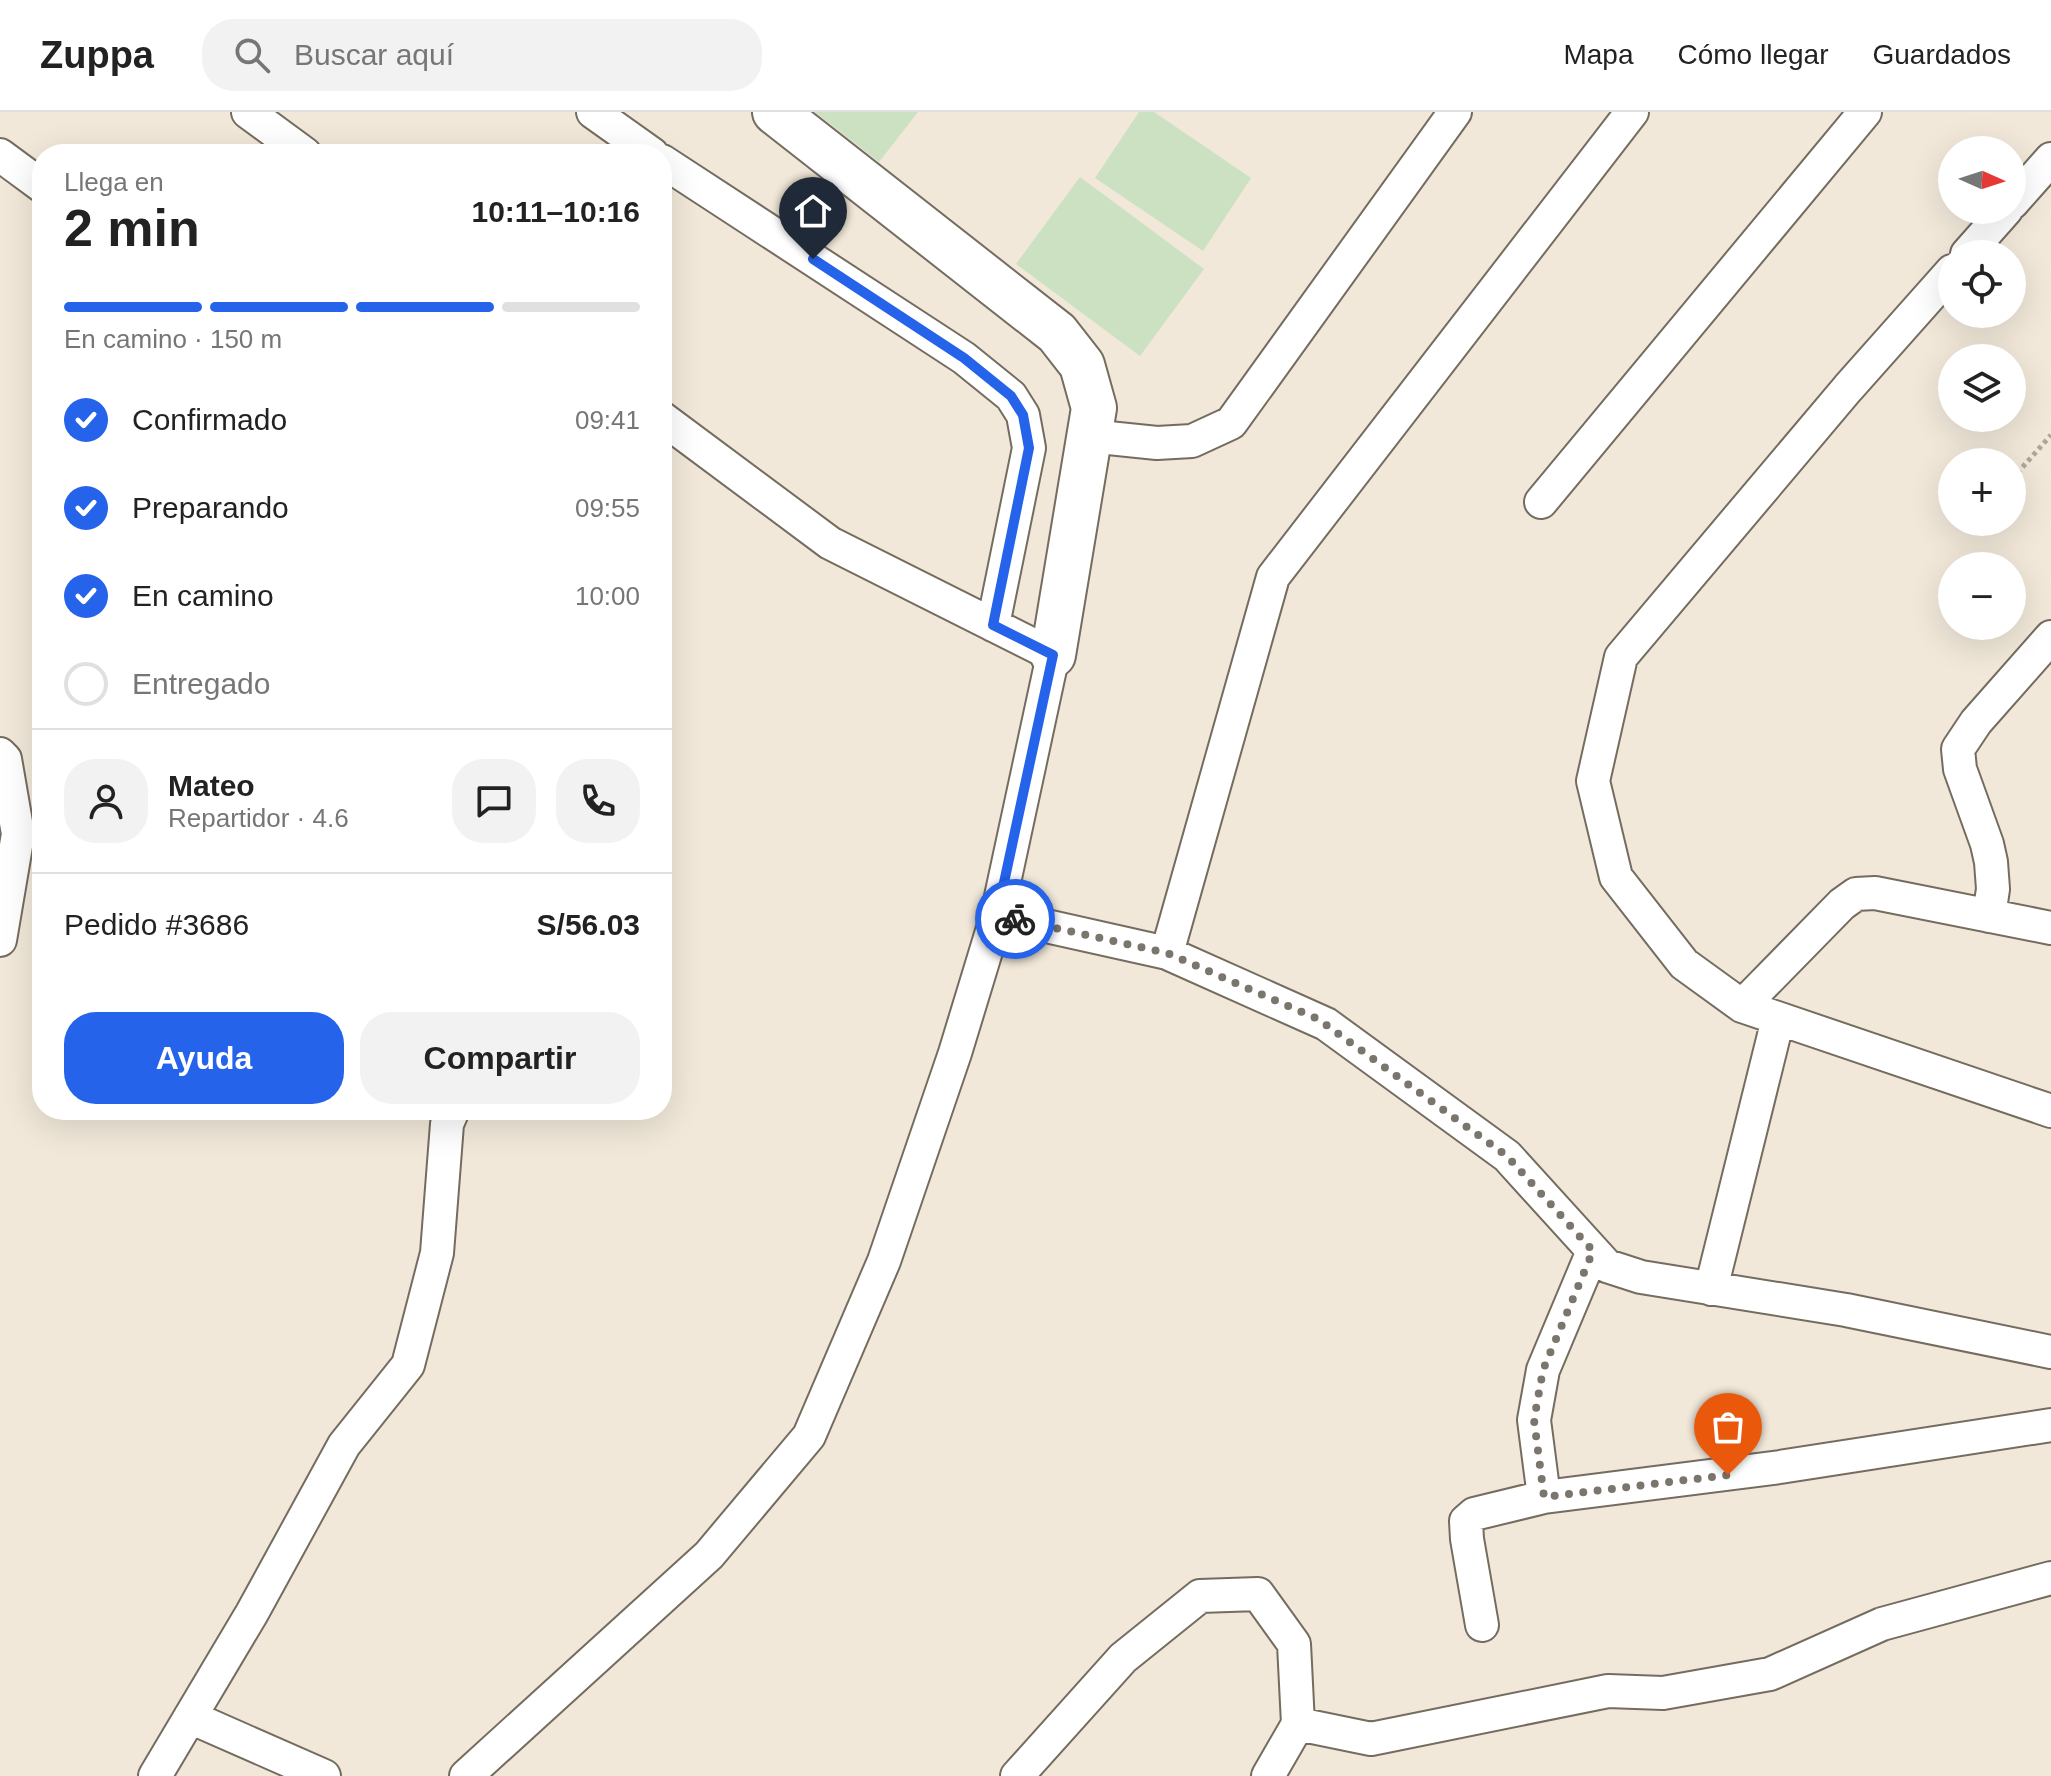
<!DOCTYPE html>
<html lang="es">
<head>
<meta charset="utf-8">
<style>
	body { margin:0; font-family:Arial,sans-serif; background:#f2f2f2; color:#222; height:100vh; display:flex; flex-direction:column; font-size:30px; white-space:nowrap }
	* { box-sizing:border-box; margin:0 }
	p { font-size:26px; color:#767676 }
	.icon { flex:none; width:44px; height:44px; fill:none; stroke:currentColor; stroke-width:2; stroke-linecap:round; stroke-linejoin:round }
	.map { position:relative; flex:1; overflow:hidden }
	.details { position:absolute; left:32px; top:32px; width:640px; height:976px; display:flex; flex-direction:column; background:#fff; border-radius:32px; box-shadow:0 8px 32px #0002 }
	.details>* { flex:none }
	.needle { width:52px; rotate:93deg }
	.fabs { position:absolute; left:1938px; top:24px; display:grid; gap:16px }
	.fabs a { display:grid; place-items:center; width:88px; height:88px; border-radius:50%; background:#fff; box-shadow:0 8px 32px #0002; font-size:40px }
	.pin { position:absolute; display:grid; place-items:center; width:68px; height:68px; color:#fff; margin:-82px -34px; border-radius:50% 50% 50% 0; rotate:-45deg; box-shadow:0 0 8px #0007 }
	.pin .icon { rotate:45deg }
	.courier { position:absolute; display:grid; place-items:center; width:80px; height:80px; margin:-40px; border:6px solid #2563eb; border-radius:50%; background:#fff; color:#222; box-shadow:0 2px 10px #0007 }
	.headline em { font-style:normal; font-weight:700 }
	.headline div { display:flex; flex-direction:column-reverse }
	.headline { display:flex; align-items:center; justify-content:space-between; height:136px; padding:0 32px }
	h1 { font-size:52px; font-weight:700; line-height:60px }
	.bar { display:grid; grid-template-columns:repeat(4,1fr); gap:12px 8px; align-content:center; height:96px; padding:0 32px }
	.bar i { height:10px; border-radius:6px; background:#e0e0e0 }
	.bar .current { background:#2563eb }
	.bar p { grid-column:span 4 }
	.line { display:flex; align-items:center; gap:20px; padding:0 32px; border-top:2px solid #e0e0e0 }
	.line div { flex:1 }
	.round { display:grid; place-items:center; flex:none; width:84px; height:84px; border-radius:32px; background:#f2f2f2 }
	ol { padding:0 32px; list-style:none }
	li { display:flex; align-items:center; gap:24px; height:88px }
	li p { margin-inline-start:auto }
	li .icon { padding:8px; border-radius:50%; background:#2563eb; color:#fff; stroke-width:4 }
	li:last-child { color:#767676 }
	li i { width:44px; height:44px; border:4px solid #e0e0e0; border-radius:50% }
	.primary-button { display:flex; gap:16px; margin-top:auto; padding:16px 32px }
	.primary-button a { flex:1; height:92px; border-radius:32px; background:#2563eb; color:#fff; font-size:32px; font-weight:700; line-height:92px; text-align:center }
	.primary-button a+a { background:#f2f2f2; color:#222 }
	header { display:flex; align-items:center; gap:48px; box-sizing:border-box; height:112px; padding:0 40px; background:#fff; border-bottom:2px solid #e0e0e0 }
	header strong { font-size:38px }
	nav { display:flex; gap:44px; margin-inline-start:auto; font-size:28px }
	.search { width:560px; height:72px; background:#f2f2f2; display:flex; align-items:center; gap:20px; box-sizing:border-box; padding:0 28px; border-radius:32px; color:#767676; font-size:30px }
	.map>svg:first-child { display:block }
</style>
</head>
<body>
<header>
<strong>Zuppa</strong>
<div class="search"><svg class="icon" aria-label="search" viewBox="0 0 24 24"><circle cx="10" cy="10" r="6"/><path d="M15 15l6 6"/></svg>Buscar aquí</div>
<nav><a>Mapa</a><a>Cómo llegar</a><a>Guardados</a></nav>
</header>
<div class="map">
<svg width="2051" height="1664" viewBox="0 0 2051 1664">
	<rect width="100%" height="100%" fill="#f1e8d9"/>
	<path fill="#cbe1c2" d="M815,0H918L879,50Z
		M1139,0H1154L1251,66L1203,139L1095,66Z
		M1080,65L1204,157L1140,244L1016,152Z"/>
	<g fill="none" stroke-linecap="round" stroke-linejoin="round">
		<defs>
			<path id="street" d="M248,0L305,42
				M593,0L652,42
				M0,43L42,74
				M662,49L964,246L1011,284L1023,303L1029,336L993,513
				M2012,91L2051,47
				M1967,142L2006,98
				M1952,159L1848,276L1621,545L1593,669L1616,765L1684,852L1742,894L2051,999
				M1089,324L1157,331L1192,329L1231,311L1455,0
				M1541,390L1865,0
				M0,642L5,647L18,722L0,828
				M997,803L1167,841L1273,465L1632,0
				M1989,804L1993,777L1991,750L1987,732L1960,657L1958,637L1976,610L2051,525
				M1167,841L1326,912L1507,1044L1607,1154L1641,1165L1846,1198L2051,1240
				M1742,894L1842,792L1856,782L1875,781L2051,816
				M1711,1177L1778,907
				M1544,1385L1534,1308L1543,1258L1593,1139
				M1482,1513L1467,1427L1466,1409L1474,1402L1544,1385L1780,1355L2051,1313
				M190,1605L324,1664
				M1298,1612L1371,1627L1608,1579L1663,1581L1770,1562L1882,1512L2051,1466
				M155,1664L252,1501L344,1333L408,1253L437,1141L447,1012L453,998
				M466,1664L709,1443L809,1324L884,1149L955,941L997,803L1053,543L830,431L662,306
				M1017,1664L1123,1546L1200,1484L1258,1482L1294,1532L1298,1612L1268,1664"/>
			<path id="secondary" d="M775,0L1057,221L1082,253L1094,296L1053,543"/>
		</defs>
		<use href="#street" stroke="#746c5f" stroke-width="36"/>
		<use href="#secondary" stroke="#746c5f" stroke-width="48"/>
		<path stroke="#aca59a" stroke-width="5" stroke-dasharray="4 4" stroke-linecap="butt" d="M2012,367L2051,323"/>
		<use href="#street" stroke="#fff" stroke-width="32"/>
		<use href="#secondary" stroke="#fff" stroke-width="44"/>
	</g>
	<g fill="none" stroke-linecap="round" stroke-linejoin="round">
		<path stroke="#7b766d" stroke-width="8" stroke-dasharray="0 14.4" d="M1015,807L1167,841L1318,907L1507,1044L1593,1139L1543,1258L1534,1308L1544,1385L1728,1363"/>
		<path stroke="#2563eb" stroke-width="10" d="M813,147L964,246L1011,284L1023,303L1029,336L993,513L1053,543L997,803L1015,807"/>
	</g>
</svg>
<div class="fabs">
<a><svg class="needle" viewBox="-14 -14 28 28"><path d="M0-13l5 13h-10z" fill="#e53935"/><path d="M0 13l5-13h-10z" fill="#767676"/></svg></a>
<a><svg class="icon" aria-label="locate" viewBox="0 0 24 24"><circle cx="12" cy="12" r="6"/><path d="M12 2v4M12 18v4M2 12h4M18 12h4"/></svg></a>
<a><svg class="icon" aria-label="layers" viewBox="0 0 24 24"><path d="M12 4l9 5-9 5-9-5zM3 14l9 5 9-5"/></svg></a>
<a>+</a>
<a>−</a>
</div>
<div class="pin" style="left:1728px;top:1363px;background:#ea580c"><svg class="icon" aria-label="bag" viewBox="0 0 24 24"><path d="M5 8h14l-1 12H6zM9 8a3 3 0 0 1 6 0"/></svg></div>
<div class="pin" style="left:813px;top:147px;background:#1f2937"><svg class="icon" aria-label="home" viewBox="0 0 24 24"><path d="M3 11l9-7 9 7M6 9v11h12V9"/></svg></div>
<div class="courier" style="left:1015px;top:807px"><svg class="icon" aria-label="bike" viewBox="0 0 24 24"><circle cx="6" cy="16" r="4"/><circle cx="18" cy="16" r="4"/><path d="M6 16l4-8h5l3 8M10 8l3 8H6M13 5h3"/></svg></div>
<section class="details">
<div class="headline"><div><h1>2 min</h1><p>Llega en</p></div><em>10:11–10:16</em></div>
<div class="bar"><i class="current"></i><i class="current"></i><i class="current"></i><i></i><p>En camino · 150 m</p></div>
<ol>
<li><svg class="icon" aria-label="check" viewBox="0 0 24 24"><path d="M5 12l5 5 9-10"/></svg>Confirmado<p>09:41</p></li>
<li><svg class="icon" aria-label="check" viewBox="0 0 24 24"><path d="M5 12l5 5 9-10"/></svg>Preparando<p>09:55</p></li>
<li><svg class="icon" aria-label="check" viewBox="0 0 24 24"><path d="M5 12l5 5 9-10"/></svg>En camino<p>10:00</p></li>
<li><i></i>Entregado</li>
</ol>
<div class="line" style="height:144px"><a class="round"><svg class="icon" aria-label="person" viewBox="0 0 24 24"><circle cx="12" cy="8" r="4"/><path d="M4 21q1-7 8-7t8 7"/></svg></a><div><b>Mateo</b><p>Repartidor · 4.6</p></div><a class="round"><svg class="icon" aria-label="chat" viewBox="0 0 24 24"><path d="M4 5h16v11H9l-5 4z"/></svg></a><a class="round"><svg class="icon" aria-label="phone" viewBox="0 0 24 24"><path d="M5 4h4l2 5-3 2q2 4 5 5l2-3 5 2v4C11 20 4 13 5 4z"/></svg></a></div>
<div class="line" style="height:104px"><div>Pedido #3686</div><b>S/56.03</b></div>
<div class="primary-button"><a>Ayuda</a><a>Compartir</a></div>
</section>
</div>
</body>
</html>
